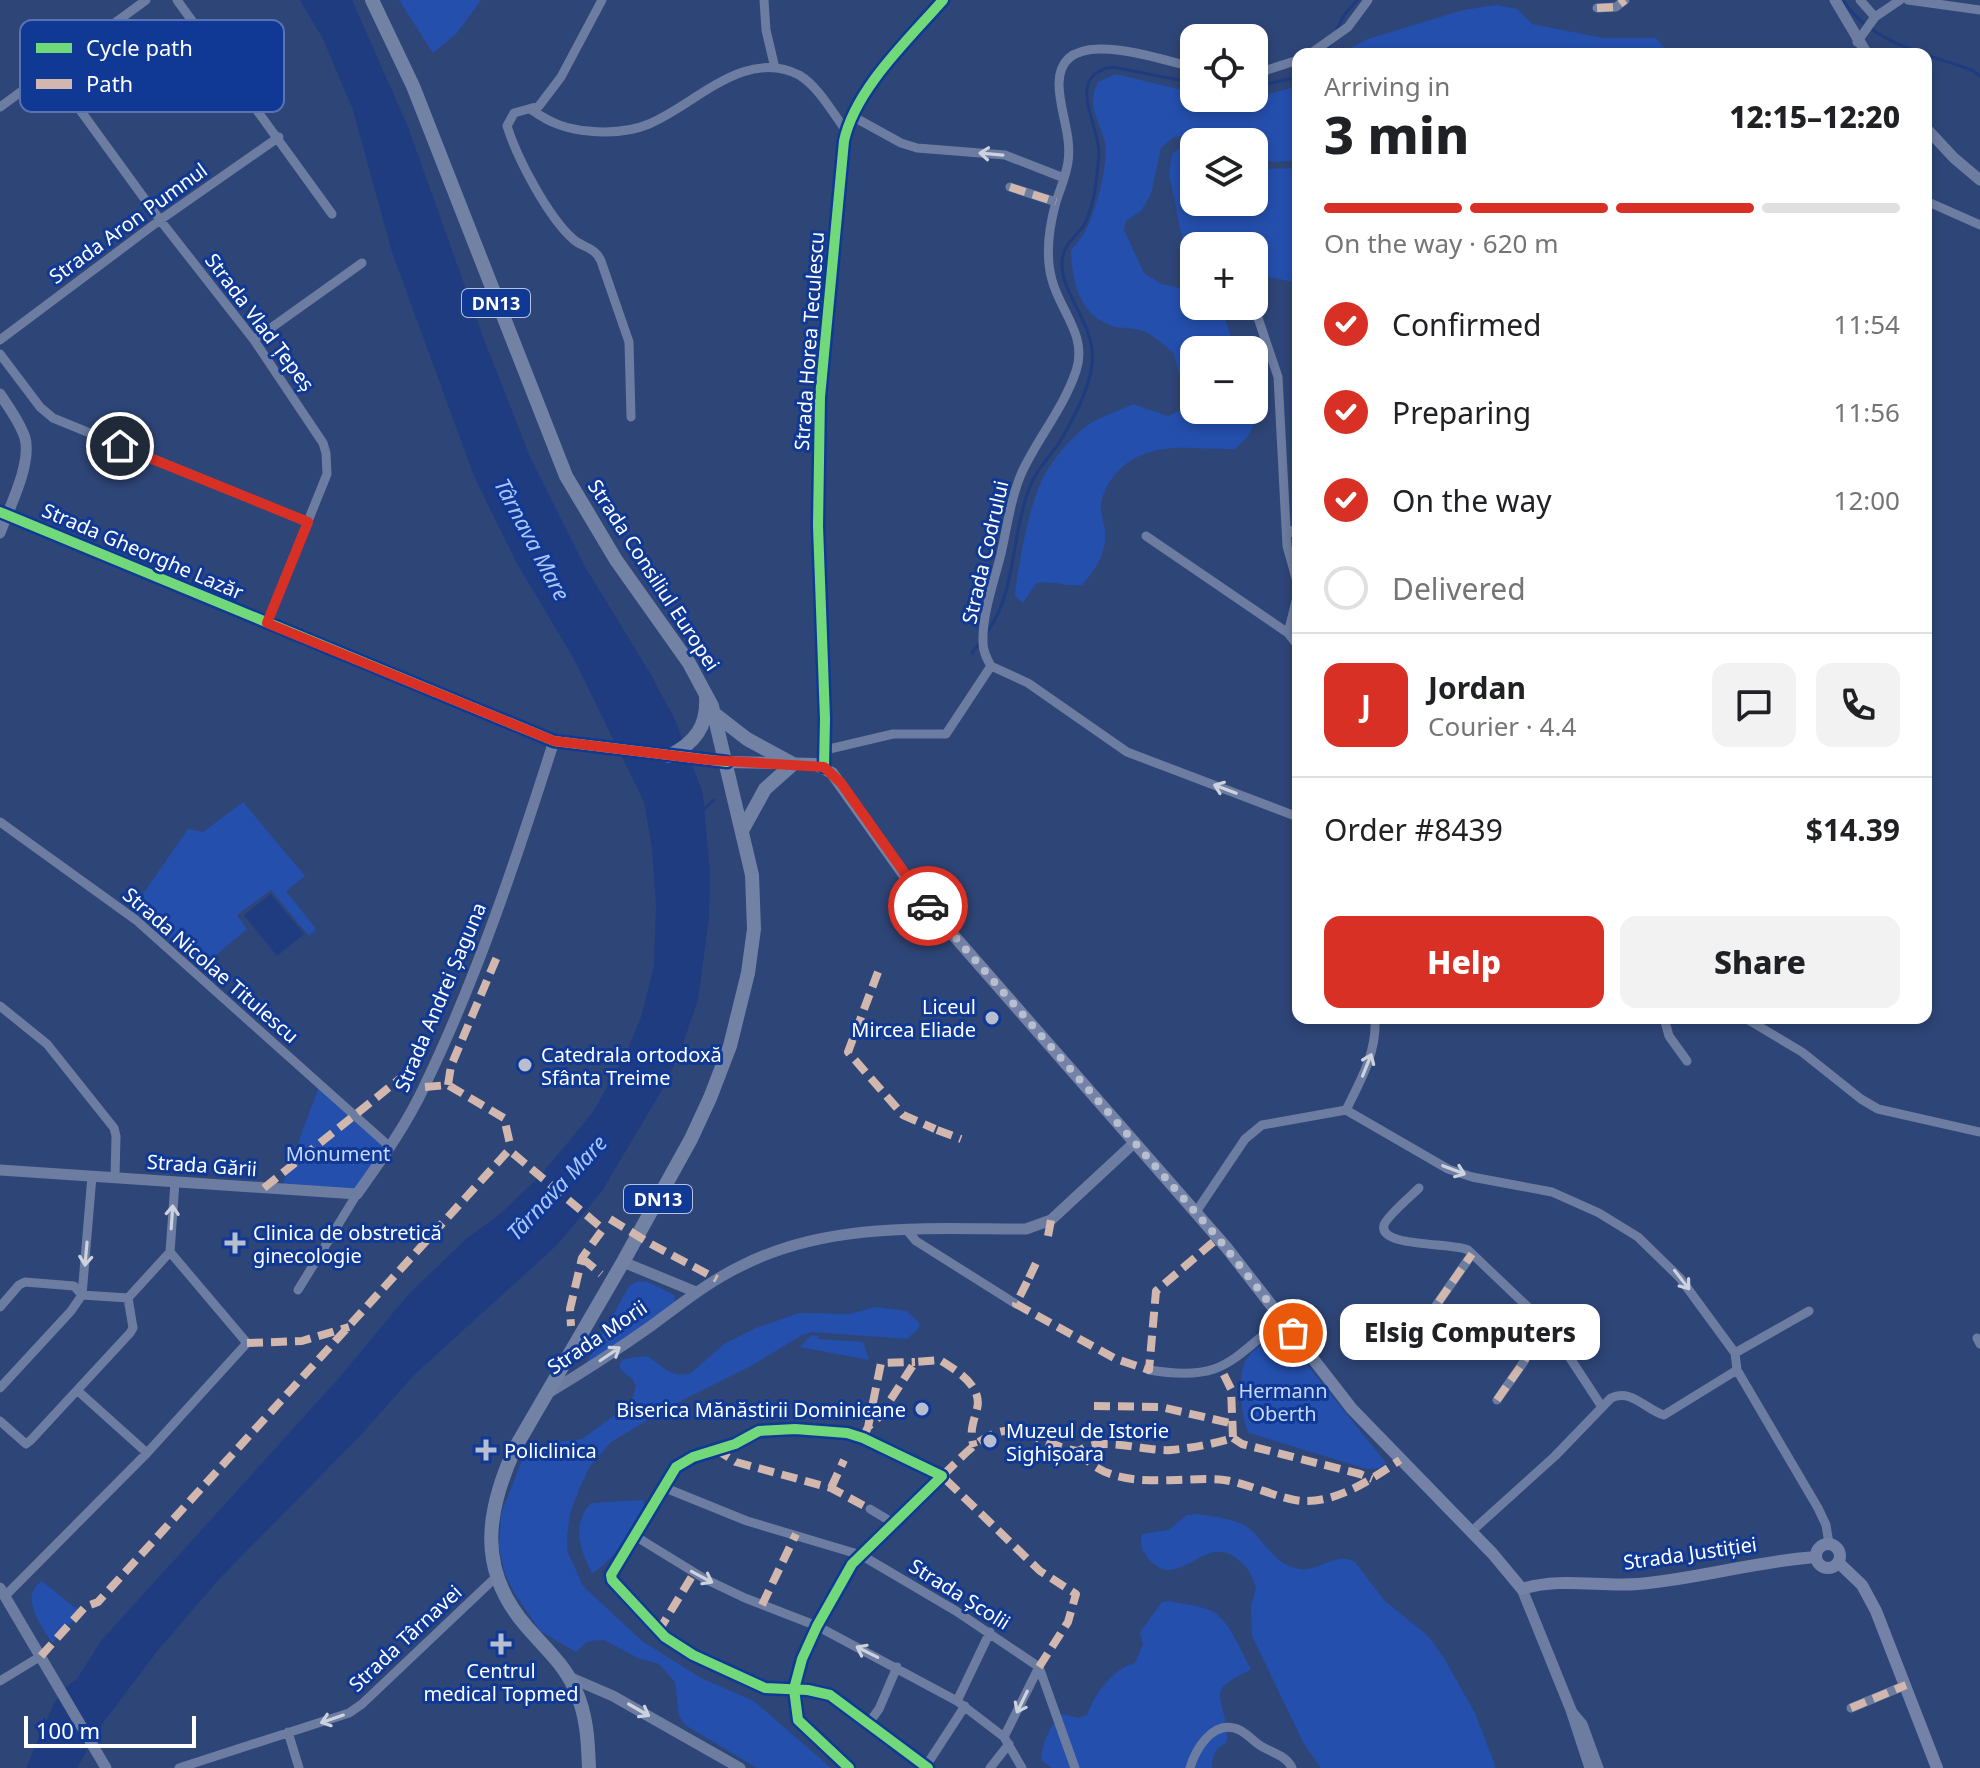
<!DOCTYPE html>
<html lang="en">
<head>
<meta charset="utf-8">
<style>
	body { margin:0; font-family:"Noto Sans",sans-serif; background:#f2f2f2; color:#202124; height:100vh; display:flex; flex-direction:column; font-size:30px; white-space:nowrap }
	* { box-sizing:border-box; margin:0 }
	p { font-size:26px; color:#757577 }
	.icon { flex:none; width:44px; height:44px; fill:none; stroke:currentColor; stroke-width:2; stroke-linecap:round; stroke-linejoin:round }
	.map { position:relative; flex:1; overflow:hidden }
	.details { position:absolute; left:1292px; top:48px; width:640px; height:976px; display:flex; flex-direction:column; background:#fff; border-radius:16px; box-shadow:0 4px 12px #0003 }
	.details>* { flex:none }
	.controls { position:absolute; left:1180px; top:24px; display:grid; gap:16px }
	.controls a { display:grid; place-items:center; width:88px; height:88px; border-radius:16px; background:#fff; box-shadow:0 4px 12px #0003; font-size:40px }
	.scale { position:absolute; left:24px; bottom:20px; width:172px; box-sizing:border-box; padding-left:8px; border:4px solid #fff; border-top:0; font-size:22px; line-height:28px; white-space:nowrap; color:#fff; -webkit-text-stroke:6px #103995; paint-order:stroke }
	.pin { position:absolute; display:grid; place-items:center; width:68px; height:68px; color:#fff; margin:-34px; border:4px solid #fff; border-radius:50%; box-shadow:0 2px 8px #0007 }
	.courier { position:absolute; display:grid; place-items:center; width:80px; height:80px; margin:-40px; border:6px solid #d93025; border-radius:50%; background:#fff; color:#222; box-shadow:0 2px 10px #0007 }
	.bubble { position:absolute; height:56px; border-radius:16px; background:#fff; box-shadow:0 4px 12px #0003; font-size:26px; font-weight:800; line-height:56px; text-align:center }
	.headline em { font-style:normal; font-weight:800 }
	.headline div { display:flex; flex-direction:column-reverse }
	.headline { display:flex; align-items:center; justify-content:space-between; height:136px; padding:0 32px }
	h1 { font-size:52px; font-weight:800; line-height:60px }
	.bar { display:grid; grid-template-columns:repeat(4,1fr); gap:12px 8px; align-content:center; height:96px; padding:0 32px }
	.bar i { height:10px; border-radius:6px; background:#e0e0e0 }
	.bar .current { background:#d93025 }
	.bar p { grid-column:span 4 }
	.line { display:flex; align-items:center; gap:20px; padding:0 32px; border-top:2px solid #e0e0e0 }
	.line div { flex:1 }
	.round { display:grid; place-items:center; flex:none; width:84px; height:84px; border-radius:16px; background:#f2f2f2 }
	ol { padding:0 32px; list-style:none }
	li { display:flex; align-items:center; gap:24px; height:88px }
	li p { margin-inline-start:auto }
	li .icon { padding:8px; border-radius:50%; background:#d93025; color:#fff; stroke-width:4 }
	li:last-child { color:#757577 }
	li i { width:44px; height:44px; border:4px solid #e0e0e0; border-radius:50% }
	.cta { display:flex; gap:16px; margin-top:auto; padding:16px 32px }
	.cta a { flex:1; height:92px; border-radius:16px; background:#d93025; color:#fff; font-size:32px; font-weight:800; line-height:92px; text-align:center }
	.cta a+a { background:#f2f2f2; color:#202124 }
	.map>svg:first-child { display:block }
</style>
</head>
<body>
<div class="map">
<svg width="1980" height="1768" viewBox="0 0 1980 1768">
	<rect width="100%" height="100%" fill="#2e4577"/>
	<path fill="#244fad" d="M399,0H481L457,33L433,53Z
		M1497,5L1517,9L1532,24L1603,38H1656L1668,52L1339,54L1368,39L1463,10Z
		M1116,74L1194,93V98H1254L1298,86V160L1275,162L1254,159V142H1205L1193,136L1174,137L1161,148L1151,194L1141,211L1126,221L1124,230L1144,273L1161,284L1194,291V306H1218L1221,308L1236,350H1194V410H1254V407C1258,426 1248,438 1235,449C1193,450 1150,438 1117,472C1110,480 1102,493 1101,505C1100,513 1104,522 1105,530C1107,553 1097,567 1082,585C1065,587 1053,580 1036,583L1023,603L1015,596C1018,565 1029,504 1044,476C1052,461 1069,440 1083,429C1095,418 1117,412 1133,404L1168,416L1182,410C1187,390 1178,372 1173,352C1164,346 1153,334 1143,331C1133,327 1122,329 1112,326C1079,315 1072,281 1071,250C1075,245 1080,240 1083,235C1095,217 1109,163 1105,142C1099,119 1086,106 1098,82Z
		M1186,143L1194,147V202H1254V169L1298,168V283L1254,274V246H1194V264L1187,263L1169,173L1172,154Z
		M243,802L305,876L286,891L316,929L309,936L271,890L237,915L247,929L203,966L134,907L188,829L203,832Z
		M320,1084L390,1147L357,1194L281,1189Z
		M638,1281L648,1282L674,1295L676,1303L583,1369L629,1286Z
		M875,1307L906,1311L920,1323L919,1328L907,1339L812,1332L802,1335L749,1367L671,1406L611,1442L590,1466L580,1487L570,1513L567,1538V1550L583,1586L642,1641L701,1678L754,1701L831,1768H757L685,1725L679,1716L675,1682L659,1664L638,1658L604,1640L588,1641L576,1652L540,1631L515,1594L505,1574L499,1548L501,1514L523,1458L531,1449L548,1443L582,1439L631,1403L636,1386L633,1380L620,1369V1363L624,1359L647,1356C663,1366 670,1379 691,1373L724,1344L756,1328L799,1313L850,1314Z
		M1280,1331L1386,1463L1380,1468L1367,1469L1249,1433C1241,1420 1237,1374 1246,1360C1253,1349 1270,1339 1280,1331Z
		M811,1335L818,1336V1339L863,1342L869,1360L800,1347Z
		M643,1500L645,1508C631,1529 615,1561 592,1573C580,1551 571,1523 591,1503Z
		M1198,1514C1212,1516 1236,1519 1247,1527C1263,1538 1272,1562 1295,1568C1318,1575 1334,1550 1355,1562L1384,1600L1428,1636L1444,1658L1475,1713L1496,1768H1321L1304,1744L1252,1636L1251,1606L1256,1589C1254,1578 1249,1569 1241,1562C1213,1536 1195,1568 1169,1570C1161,1571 1153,1564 1148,1558C1142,1550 1139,1544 1142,1534L1168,1530L1187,1515Z
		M42,1581L74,1607L82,1611L52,1643C42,1626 18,1597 42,1581Z
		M1169,1601C1182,1604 1195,1605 1207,1609C1229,1616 1240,1651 1251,1669C1243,1674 1229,1680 1223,1687C1213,1699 1233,1725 1226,1743C1215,1748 1212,1756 1212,1768H1052L1041,1760C1042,1742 1050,1726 1062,1714L1078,1718L1087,1715C1094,1695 1113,1668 1135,1663L1143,1644L1140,1632L1162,1602Z"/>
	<path fill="#1f3c80" d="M300,0H352L408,127L483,337L530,457L584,565L650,673L676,722L703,794L710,873L709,918L698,1000L682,1046L666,1083L602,1191L557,1245L415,1374L359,1437L220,1578L158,1650L103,1723L77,1768H26L54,1703L66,1687L77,1679L101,1641L339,1378L407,1296L466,1239L500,1214L540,1176L593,1112L625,1056L641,1017L654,966L656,905L652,848L644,802L574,659L516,562L474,476L392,252L353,110L323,39Z
		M271,894L304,934L277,956L244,915Z"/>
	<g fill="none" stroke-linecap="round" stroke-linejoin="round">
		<path stroke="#1f3c80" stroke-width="3" d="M1843,0C1870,43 1927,54 1972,70L1980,76
			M1337,30L1344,15L1357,0
			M1325,54L1330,44
			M1254,87L1298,77
			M986,634C1017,592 1011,535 1029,489C1035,471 1049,458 1059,443C1073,419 1088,393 1092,365C1097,324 1060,295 1062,261C1063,245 1076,237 1084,225C1095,205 1097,176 1099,154C1100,125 1063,75 1113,67L1194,83
			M972,653L979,643
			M702,811L714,800"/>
		<path stroke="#4d618b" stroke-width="11" stroke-dasharray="11 5.5" stroke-linecap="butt" d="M836,1593L852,1564"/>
		<path stroke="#6d7da2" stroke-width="9" d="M177,0L332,214
			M602,0L561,77L539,106L514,113L507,126C517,158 548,217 573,239C583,248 595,247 601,261L629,342L631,417
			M764,0L766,30L775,68
			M1860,0L1875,17
			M1908,0L1980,10
			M1597,8L1616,7L1625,0
			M1857,42L1875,17L1900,0
			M1310,54L1348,27L1368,0
			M51,70L160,220L254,340L323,443L326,453L327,474L267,623
			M1254,71L1267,70L1298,60
			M0,107L146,0
			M532,110C550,123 566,129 588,131C608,133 630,132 649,124C695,105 744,47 799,75C818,86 833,113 846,131
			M852,116L901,143L917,148L1005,155L1064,178
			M1010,187L1056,202
			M1926,201L1980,225
			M1254,306L1278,377L1287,546L1298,585
			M0,340L160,220L279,137
			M254,340L362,263
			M0,354L40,407L53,418L308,522
			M1286,529L1298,534
			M1146,536L1288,633L1298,646
			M1288,633L1298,593
			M991,666C987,659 983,652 983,643C982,614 994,582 1001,554C1007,527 1011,497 1022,472C1038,438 1064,407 1076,371C1088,336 1060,311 1052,280C1045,255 1049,227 1056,202C1060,189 1066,176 1068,162C1072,135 1059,110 1059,84C1059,21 1161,61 1194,67
			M991,666L1028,683L1127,752L1298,817
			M825,750L893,734H946L991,666
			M0,822L136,920L390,1147
			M0,1006L47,1044L114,1128L116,1136L115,1177
			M1664,1018L1669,1036L1687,1061
			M1745,1018L1802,1052L1861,1099L1878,1109L1980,1132
			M1346,1110L1448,1169L1472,1177L1552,1192L1599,1213L1638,1237L1680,1278L1735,1353L1737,1370L1818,1508L1826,1525L1829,1544
			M1346,1110C1361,1080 1377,1052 1375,1018
			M1419,1188C1411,1196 1387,1216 1384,1225C1378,1248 1454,1242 1468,1250L1551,1329L1602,1407
			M1196,1212L1245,1139L1262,1125L1346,1110
			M906,1229L916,1241L1016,1304
			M298,1290L357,1194
			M128,1298L170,1252L175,1182
			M0,1307L19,1285L25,1282L74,1286L82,1295L128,1298
			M1977,1338L1980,1344
			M1428,1340L1419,1330L1472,1254
			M1735,1353L1809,1311
			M1149,1370C1224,1382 1229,1361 1283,1319
			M0,1388L71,1311L82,1295L92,1176
			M78,1391L147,1453
			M1497,1400L1523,1363L1545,1323
			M0,1421L26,1444L31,1440L130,1333L133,1328L128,1298
			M663,1487L747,1521L861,1555L956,1611L1039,1667
			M870,1509L895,1524
			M1472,1531L1555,1456L1611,1398C1631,1388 1646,1410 1664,1415L1737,1370
			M635,1536L705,1579L745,1598L817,1626L957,1701L1004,1737L1022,1768
			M5,1596L147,1453L247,1343L170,1252
			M1039,1667L1075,1768
			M0,1681L41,1656
			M957,1701L990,1632
			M1851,1708L1906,1685
			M1572,1711L1583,1724L1599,1768
			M868,1724L879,1709L897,1667
			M288,1732L299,1768
			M1004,1737L1039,1667
			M926,1766L965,1706
			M179,1768L349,1713L362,1704L496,1577
			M928,1768L830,1695L808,1690L765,1688L693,1655L658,1632L611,1575L676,1467L693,1457L735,1444L759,1431L795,1429L847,1433L863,1438L942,1476
			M990,1768L1009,1744
			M1190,1768C1195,1751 1211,1722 1234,1728C1245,1730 1252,1741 1261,1746C1272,1753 1286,1755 1292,1768"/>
		<path stroke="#6d7da2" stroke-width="11" d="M1835,0L1867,54
			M1926,128L1954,158L1980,180
			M0,394C9,408 20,422 25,438C32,464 9,508 0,533
			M7,515L554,741L727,762
			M824,767L825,719L818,526L820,397L844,141C855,89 909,39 943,0
			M0,1170L357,1194C382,1159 407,1124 425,1085C478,975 517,857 554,741
			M623,1262L696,1292
			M548,1393C583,1372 617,1350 651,1326C681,1304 709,1281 743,1265C830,1221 932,1229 1026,1229L1051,1220L1134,1143
			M852,1564L942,1476
			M0,1588L106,1768
			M1522,1589L1571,1710L1590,1768
			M569,1677L613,1696L740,1768
			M795,1696L802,1659L836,1593
			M796,1712L800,1723L849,1768"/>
		<path stroke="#7382a6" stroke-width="12" d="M727,762L815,764L832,773L920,897L1226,1247L1352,1409L1492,1553L1522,1589C1560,1577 1599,1587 1638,1584C1698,1579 1756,1561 1816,1557
			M1816 1556a12 12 0 1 1 24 0a12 12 0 1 1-24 0Z
			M1839,1563L1862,1585L1876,1611L1937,1768"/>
		<path stroke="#7282a4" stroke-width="14" d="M372,0L413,86L566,476L616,560L689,663L712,706L752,875L754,929L748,973L730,1046L710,1098L691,1139L623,1262L515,1448C486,1512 477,1569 526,1626C544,1647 564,1664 575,1689C587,1715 588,1741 589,1768
			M716,715L747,739L793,764L765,789L743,829
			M669,756C695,743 708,726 706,696"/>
		<path stroke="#d1b7ad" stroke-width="8" stroke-dasharray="16 8" stroke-linecap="butt" d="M1597,8L1616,7L1625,0
			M1010,187L1056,202
			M878,972L848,1052L903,1115L935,1129
			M448,1085L451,1066L499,952
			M425,1087L448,1085L504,1118L510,1144
			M937,1130L961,1139
			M264,1188L412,1069
			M610,1219L651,1244L717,1279
			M1048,1236L1051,1220
			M582,1258L601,1274
			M1029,1278L1037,1261
			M1027,1282L1016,1304L1116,1359L1149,1370L1156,1291L1218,1238
			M1428,1340L1419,1330L1472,1254
			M247,1343L302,1341L349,1327
			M1497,1400L1523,1363L1545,1323
			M1094,1406L1161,1407L1234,1424
			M868,1427L881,1363L915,1362
			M863,1438L868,1427L880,1416L915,1362L940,1360C956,1370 983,1386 977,1409C973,1424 969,1431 974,1447
			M1233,1438L1242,1444L1360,1474L1372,1479
			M715,1449L736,1462L831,1488L870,1509
			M1079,1451C1111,1495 1179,1475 1224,1480C1248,1483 1286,1502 1306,1501C1341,1501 1373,1478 1400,1460
			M831,1488L844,1460
			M762,1605L796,1534
			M658,1632L694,1573
			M41,1656L85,1607L98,1602L509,1150L603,1229L582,1258L570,1309L571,1326
			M1039,1667L1068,1622L1076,1594L1040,1571L942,1476C961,1459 985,1427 1014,1431C1036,1434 1056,1449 1079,1451C1099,1435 1146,1452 1171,1450C1192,1448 1213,1444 1233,1438L1231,1389L1221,1369
			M1851,1708L1906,1685"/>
		<defs>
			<path id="cycleway" d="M0,512L554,741L727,762
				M824,767L825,719L818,526L820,397L844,141C855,89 909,39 943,0
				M849,1768L798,1720L794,1689L802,1659L817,1626L852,1564L942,1476L863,1438L847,1433L795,1429L759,1431L735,1444L693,1457L676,1467L611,1575L612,1580L665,1637L693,1655L765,1688L808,1690L830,1695L928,1768"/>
		</defs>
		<use href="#cycleway" stroke="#103995" stroke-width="15"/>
		<use href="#cycleway" stroke="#71d979" stroke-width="10"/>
	</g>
	<defs><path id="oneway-shaft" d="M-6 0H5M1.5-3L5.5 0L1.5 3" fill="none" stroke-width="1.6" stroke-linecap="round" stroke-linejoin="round" transform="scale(2)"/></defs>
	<g stroke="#ccd2de">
		<use href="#oneway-shaft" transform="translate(991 154) rotate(-175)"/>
		<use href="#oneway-shaft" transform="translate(1225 789) rotate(-159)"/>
		<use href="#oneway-shaft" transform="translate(1367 1065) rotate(-68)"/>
		<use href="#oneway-shaft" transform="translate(1454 1170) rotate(21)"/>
		<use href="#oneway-shaft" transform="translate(172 1217) rotate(-86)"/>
		<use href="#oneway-shaft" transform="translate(86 1254) rotate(95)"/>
		<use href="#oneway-shaft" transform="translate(1682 1280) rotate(52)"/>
		<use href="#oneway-shaft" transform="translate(610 1354) rotate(-34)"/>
		<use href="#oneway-shaft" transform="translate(702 1577) rotate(28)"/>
		<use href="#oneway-shaft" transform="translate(867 1652) rotate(-153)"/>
		<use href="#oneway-shaft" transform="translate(1022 1702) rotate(116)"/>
		<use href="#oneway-shaft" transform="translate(639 1710) rotate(30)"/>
		<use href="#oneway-shaft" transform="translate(332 1719) rotate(161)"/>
	</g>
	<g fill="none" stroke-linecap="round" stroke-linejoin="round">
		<path stroke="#b6becf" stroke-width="8" stroke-dasharray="0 14.4" d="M928,906L1218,1238L1293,1333"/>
		<path stroke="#d93025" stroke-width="10" d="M120,446L308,522L267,623L554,741L709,760L824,767L841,783L928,906"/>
	</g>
	<g fill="#b6becf" stroke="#103995" stroke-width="3">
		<circle cx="992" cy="1018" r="8"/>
		<circle cx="525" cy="1065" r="8"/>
		<path d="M231 1231h8v8h8v8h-8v8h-8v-8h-8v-8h8z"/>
		<circle cx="922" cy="1409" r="8"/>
		<circle cx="990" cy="1441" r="8"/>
		<path d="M482 1438h8v8h8v8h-8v8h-8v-8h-8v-8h8z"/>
		<path d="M497 1632h8v8h8v8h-8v8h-8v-8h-8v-8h8z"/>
	</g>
	<g text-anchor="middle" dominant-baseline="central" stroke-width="6" stroke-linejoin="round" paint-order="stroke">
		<g fill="#103995" stroke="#b7c4df" stroke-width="2">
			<rect x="462" y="289" width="68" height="28" rx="6"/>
			<rect x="624" y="1185" width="68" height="28" rx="6"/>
		</g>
		<g font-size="18" font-weight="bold" fill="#fff">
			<text x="496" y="303">DN13</text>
			<text x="658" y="1199">DN13</text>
		</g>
		<g font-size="20" fill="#fff" stroke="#103995">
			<text transform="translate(128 223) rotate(-36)">Strada Aron Pumnul</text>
			<text transform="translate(260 322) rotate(53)">Strada Vlad Țepeș</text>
			<text transform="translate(809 341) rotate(-86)">Strada Horea Teculescu</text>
			<text transform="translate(143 551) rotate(23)">Strada Gheorghe Lazăr</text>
			<text transform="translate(985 552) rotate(-77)">Strada Codrului</text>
			<text transform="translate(654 575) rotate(57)">Strada Consiliul Europei</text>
			<text transform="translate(211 965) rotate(41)">Strada Nicolae Titulescu</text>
			<text transform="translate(440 997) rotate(-67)">Strada Andrei Șaguna</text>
			<text transform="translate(202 1165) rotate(4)">Strada Gării</text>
			<text transform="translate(597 1337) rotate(-34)">Strada Morii</text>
			<text transform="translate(1690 1553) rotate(-8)">Strada Justiției</text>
			<text transform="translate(960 1594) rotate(32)">Strada Școlii</text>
			<text transform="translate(405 1638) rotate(-43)">Strada Târnavei</text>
		</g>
		<g font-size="20" fill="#fff" stroke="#103995" text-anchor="start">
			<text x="976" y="1006" text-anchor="end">Liceul<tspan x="976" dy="23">Mircea Eliade</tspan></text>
			<text x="541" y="1054">Catedrala ortodoxă<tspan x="541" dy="23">Sfânta Treime</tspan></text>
			<text x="253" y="1232">Clinica de obstretică<tspan x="253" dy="23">ginecologie</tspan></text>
			<text x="906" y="1409" text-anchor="end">Biserica Mănăstirii Dominicane</text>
			<text x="1006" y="1430">Muzeul de Istorie<tspan x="1006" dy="23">Sighișoara</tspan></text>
			<text x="504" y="1450">Policlinica</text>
			<text x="501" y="1670" text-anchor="middle">Centrul<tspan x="501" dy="23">medical Topmed</tspan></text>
		</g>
		<g font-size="20" fill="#c7d8fe" stroke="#103995">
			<text x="338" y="1153">Monument</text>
			<text x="1283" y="1390">Hermann<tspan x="1283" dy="23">Oberth</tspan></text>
		</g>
		<g font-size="22" font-style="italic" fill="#abc5fa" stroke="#103995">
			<text transform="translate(533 539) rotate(62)">Târnava Mare</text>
			<text transform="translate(556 1187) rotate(-47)">Târnava Mare</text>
		</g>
	</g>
	<rect x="20" y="20" width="264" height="92" rx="12" fill="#103995" stroke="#5874b5" stroke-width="2"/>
	<rect x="36" y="43" width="36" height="10" fill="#71d979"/>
	<rect x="36" y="79" width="36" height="10" fill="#d1b7ad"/>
	<g font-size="22" fill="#fff">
		<text x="86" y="56">Cycle path</text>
		<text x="86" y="92">Path</text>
	</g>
</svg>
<div class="controls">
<a><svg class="icon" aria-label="locate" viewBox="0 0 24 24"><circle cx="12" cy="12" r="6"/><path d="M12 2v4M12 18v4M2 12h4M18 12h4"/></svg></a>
<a><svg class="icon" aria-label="layers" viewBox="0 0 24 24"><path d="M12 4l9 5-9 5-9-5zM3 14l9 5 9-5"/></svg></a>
<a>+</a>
<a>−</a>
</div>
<div class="scale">100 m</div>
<div class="pin" style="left:1293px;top:1333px;background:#ea580c"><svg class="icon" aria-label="bag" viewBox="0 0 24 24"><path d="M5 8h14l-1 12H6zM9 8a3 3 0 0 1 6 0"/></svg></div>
<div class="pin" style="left:120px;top:446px;background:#1f2937"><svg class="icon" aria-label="home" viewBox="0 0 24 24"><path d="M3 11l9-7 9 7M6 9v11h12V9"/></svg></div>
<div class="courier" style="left:928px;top:906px"><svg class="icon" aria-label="car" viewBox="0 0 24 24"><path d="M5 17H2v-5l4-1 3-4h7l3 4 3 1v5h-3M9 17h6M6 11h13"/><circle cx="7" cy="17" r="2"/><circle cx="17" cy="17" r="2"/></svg></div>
<div class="bubble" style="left:1340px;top:1304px;width:260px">Elsig Computers</div>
<section class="details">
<div class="headline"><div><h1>3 min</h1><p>Arriving in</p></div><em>12:15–12:20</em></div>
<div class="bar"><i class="current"></i><i class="current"></i><i class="current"></i><i></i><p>On the way · 620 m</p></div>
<ol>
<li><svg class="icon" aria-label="check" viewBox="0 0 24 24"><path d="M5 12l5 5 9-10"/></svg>Confirmed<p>11:54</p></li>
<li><svg class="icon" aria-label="check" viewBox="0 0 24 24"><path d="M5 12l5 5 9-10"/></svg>Preparing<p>11:56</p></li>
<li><svg class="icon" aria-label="check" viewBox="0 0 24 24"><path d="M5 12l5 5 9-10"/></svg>On the way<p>12:00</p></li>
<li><i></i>Delivered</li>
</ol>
<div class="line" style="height:144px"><b class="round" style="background:#d93025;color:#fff">J</b><div><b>Jordan</b><p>Courier · 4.4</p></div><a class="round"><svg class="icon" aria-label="chat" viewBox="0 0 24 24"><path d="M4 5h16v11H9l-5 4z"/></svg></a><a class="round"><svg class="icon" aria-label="phone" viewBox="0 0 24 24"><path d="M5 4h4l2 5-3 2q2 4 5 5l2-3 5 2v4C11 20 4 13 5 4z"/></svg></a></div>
<div class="line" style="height:104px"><div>Order #8439</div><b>$14.39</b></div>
<div class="cta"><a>Help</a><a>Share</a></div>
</section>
</div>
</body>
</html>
